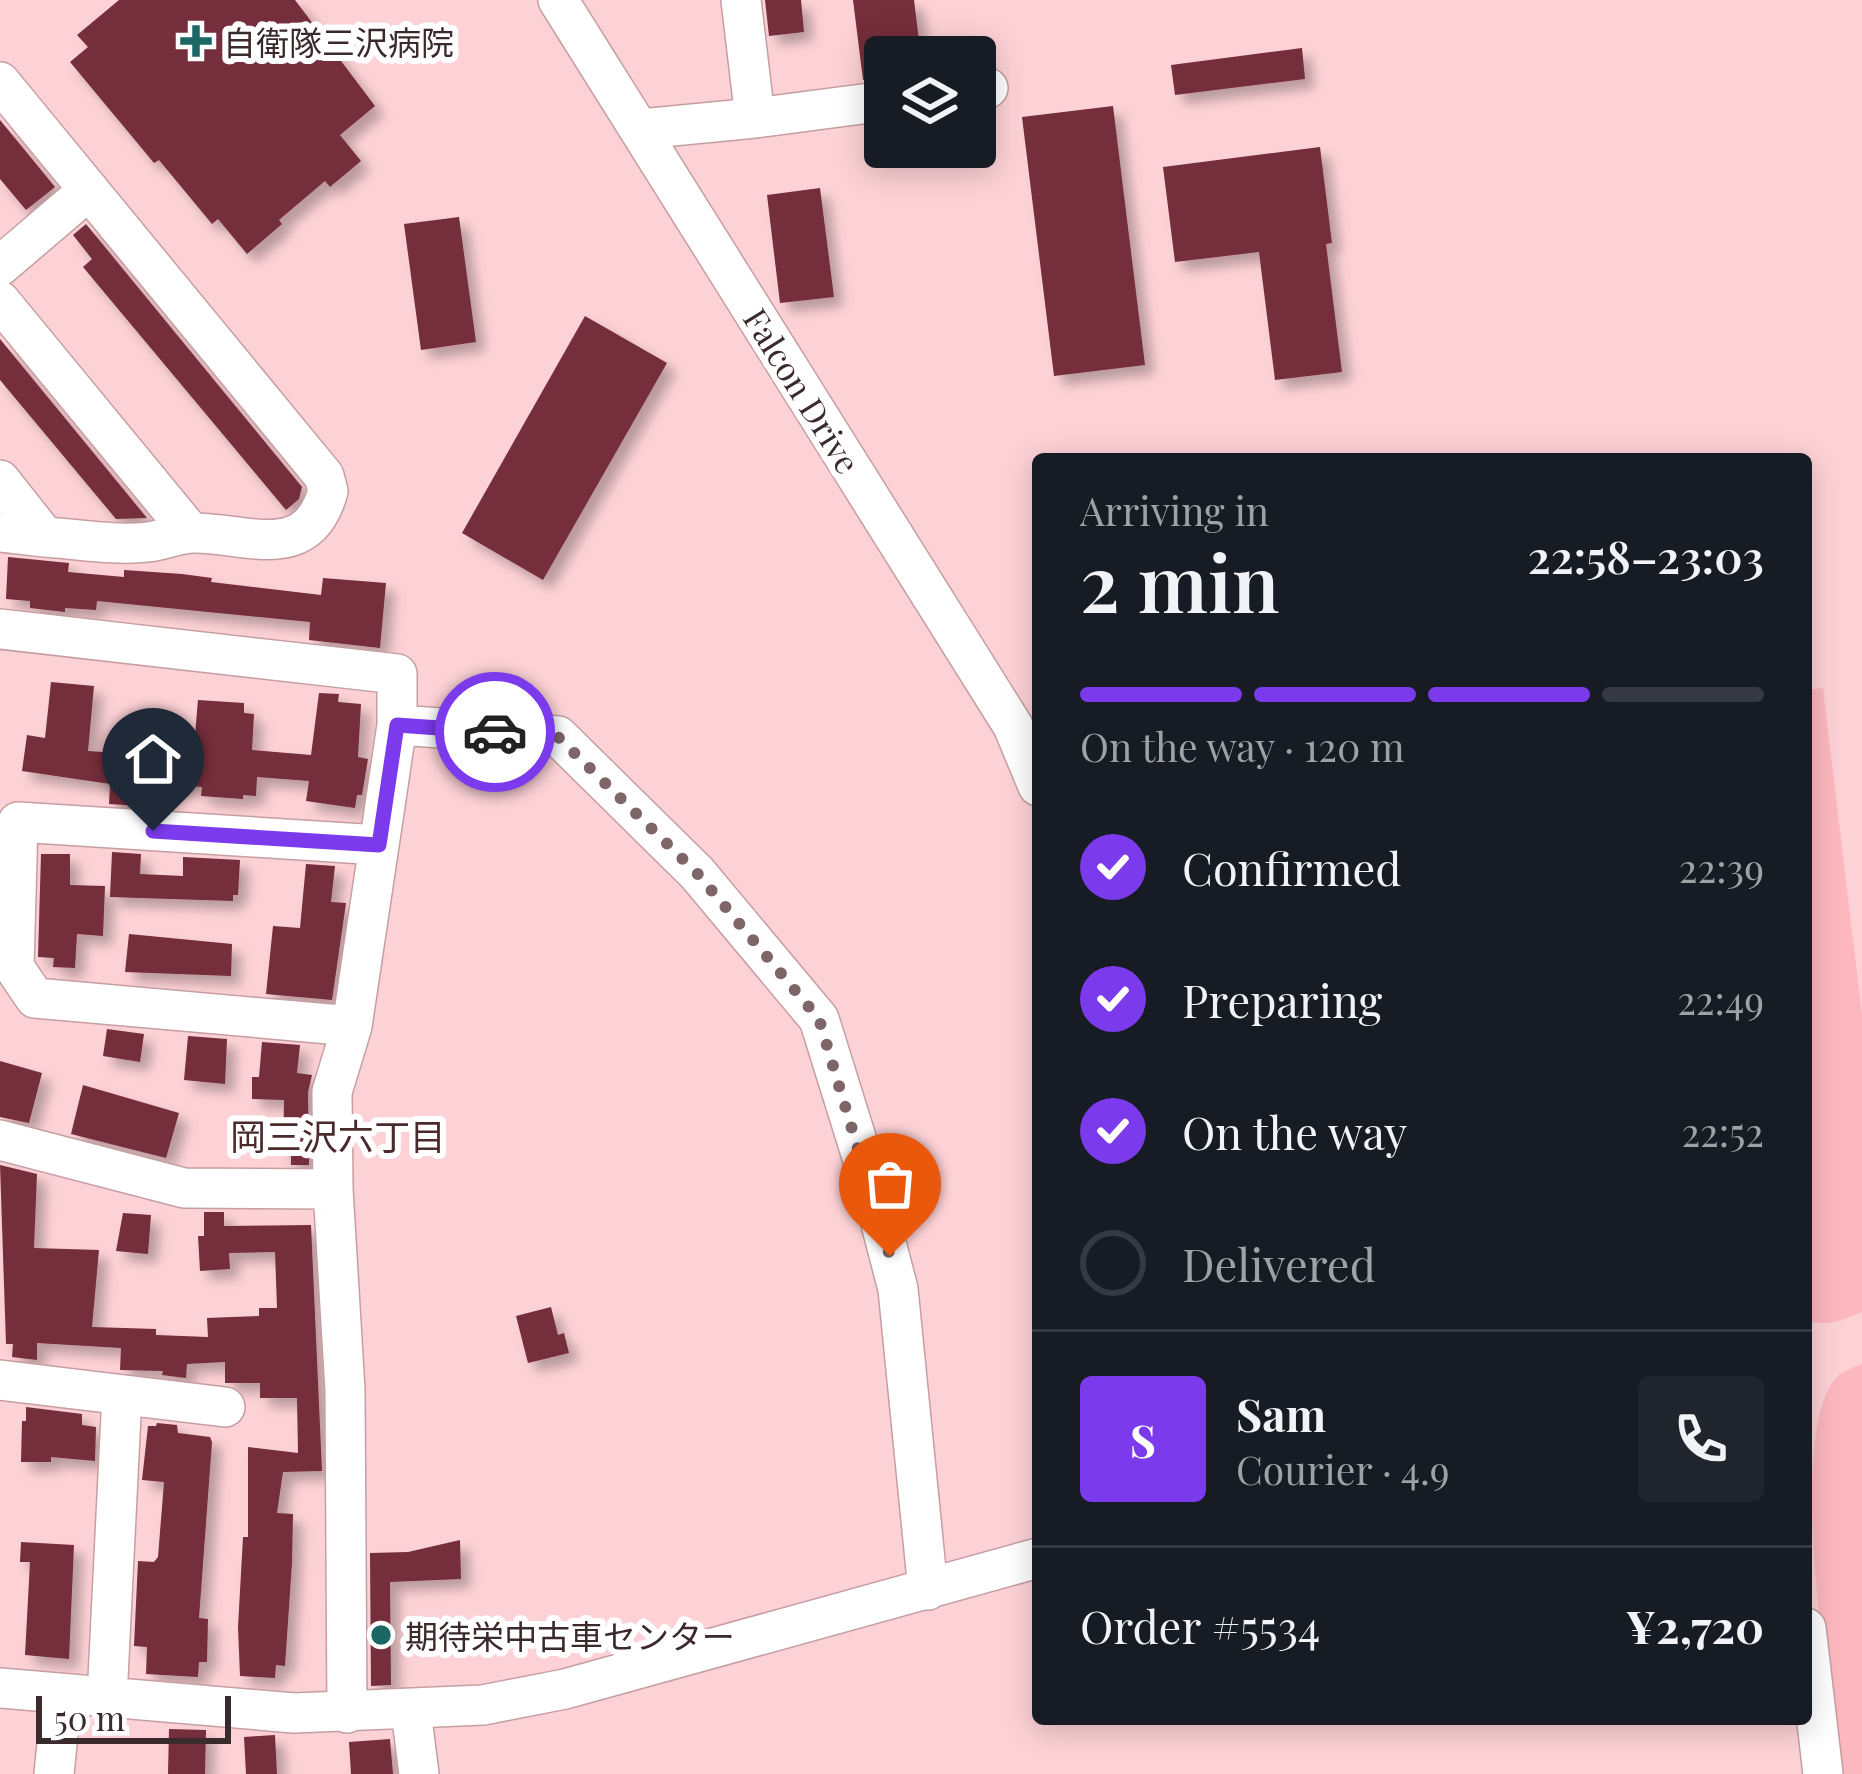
<!DOCTYPE html>
<html lang="en">
<head>
<meta charset="utf-8">
<style>
	body { margin:0; font-family:"Playfair Display","Noto Sans JP",serif; background:#20242c; color:#f1f3f6; height:100vh; display:flex; flex-direction:column; font-size:45px; white-space:nowrap }
	* { box-sizing:border-box; margin:0 }
	p { font-size:39px; color:#9ea1a6 }
	.icon { flex:none; width:66px; height:66px; fill:none; stroke:currentColor; stroke-width:2; stroke-linecap:round; stroke-linejoin:round }
	.map { position:relative; flex:1; overflow:hidden }
	.details { position:absolute; left:1032px; top:453px; width:780px; height:1272px; display:flex; flex-direction:column; background:#171b24; border-radius:12px; box-shadow:0 6px 30px #0003 }
	.details>* { flex:none }
	.buttons { position:absolute; left:864px; top:36px; display:grid; gap:24px }
	.buttons a { display:grid; place-items:center; width:132px; height:132px; border-radius:12px; background:#171b24; box-shadow:0 6px 30px #0003; font-size:60px }
	.scale { position:absolute; left:36px; bottom:30px; width:195px; box-sizing:border-box; padding-left:12px; border:6px solid #3a2a2c; border-top:0; font-size:33px; line-height:42px; white-space:nowrap; color:#3a2a2c; -webkit-text-stroke:9px #fff; paint-order:stroke }
	.pin { position:absolute; display:grid; place-items:center; width:102px; height:102px; color:#fff; margin:-123px -51px; border-radius:50% 50% 50% 0; rotate:-45deg; box-shadow:0 0 12px #0007 }
	.pin .icon { rotate:45deg }
	.courier { position:absolute; display:grid; place-items:center; width:120px; height:120px; margin:-60px; border:9px solid #7c3aed; border-radius:50%; background:#fff; color:#222; box-shadow:0 3px 15px #0007 }
	.overview em { font-style:normal; font-weight:600 }
	.overview div { display:flex; flex-direction:column-reverse }
	.overview { display:flex; align-items:center; justify-content:space-between; height:204px; padding:0 48px }
	h1 { font-size:78px; font-weight:600; line-height:90px }
	.bar { display:grid; grid-template-columns:repeat(4,1fr); gap:18px 12px; align-content:center; height:144px; padding:0 48px }
	.bar i { height:15px; border-radius:9px; background:#363941 }
	.bar .active { background:#7c3aed }
	.bar p { grid-column:span 4 }
	.line { display:flex; align-items:center; gap:30px; padding:0 48px; border-top:3px solid #363941 }
	.line div { flex:1 }
	.round { display:grid; place-items:center; flex:none; width:126px; height:126px; border-radius:12px; background:#20242c }
	ol { padding:0 48px; list-style:none }
	li { display:flex; align-items:center; gap:36px; height:132px }
	li p { margin-inline-start:auto }
	li .icon { padding:12px; border-radius:50%; background:#7c3aed; color:#fff; stroke-width:4 }
	li:last-child { color:#9ea1a6 }
	li i { width:66px; height:66px; border:6px solid #363941; border-radius:50% }
	.map>svg:first-child { display:block }
</style>
</head>
<body>
<div class="map">
<svg width="1862" height="1774" viewBox="0 0 1862 1774">
	<defs>
		<filter id="shadow"><feDropShadow dx="9" dy="9" stdDeviation="6" flood-color="#0004"/></filter>
	</defs>
	<rect width="100%" height="100%" fill="#fdd2d6"/>
	<path fill="#fdb8bf" d="M1823,688L1862,1015V1312C1842,1321 1827,1327 1806,1320V690Z
		M1862,1364V1774H1840C1830,1697 1784,1432 1837,1377C1842,1371 1855,1367 1862,1364Z"/>
	<path fill="#752d3a" filter="url(#shadow)" d="M119,0H295L375,106L340,135L361,161L330,187L325,181L279,220L282,224L247,254L218,219L212,224L159,160L154,163L70,62L88,47L77,35Z
		M765,0H801L804,32L769,36Z
		M853,0H914L921,57H885V77L863,80Z
		M1302,48L1305,79L1175,95L1171,65Z
		M1113,106L1145,365L1054,376L1022,117Z
		M0,120L55,187L26,210L0,179Z
		M1320,147L1332,243L1326,244L1342,372L1275,380L1259,252L1175,262L1163,167Z
		M820,188L834,297L780,303L767,195Z
		M459,217L476,342L421,350L404,224Z
		M86,224L302,487L299,499L286,510L83,267L92,259L73,235Z
		M585,316L667,363L543,580L462,533Z
		M0,339L147,518L116,519L0,380Z
		M8,557L69,563L68,572L124,577V570L182,574L212,578L211,582L321,595L323,578L386,583L380,648L309,640L310,622L97,601L96,610L65,608V612L30,608V601L6,599Z
		M51,682L94,686L88,751L193,758L198,700L244,703V713L254,714L252,750L311,755L319,693L339,694L338,702L361,704L358,757L368,759L362,795H357L355,808L306,801L309,781L257,777L256,796L243,795V799L201,796L202,787L142,783L141,806L109,804L110,784L22,771L27,735L45,738Z
		M112,852L141,854L140,874L183,876V857L240,860L238,895H233V901L110,897Z
		M41,854H70V885L105,886L103,936L77,934L75,968L53,967L54,958L38,957Z
		M306,864L335,866L331,902L346,903L332,1000L266,994L273,926L300,928Z
		M129,934L232,944L231,976L125,972Z
		M107,1029L144,1034L140,1062L103,1056Z
		M188,1036L227,1039L225,1084L184,1080Z
		M262,1042L300,1045L297,1073L312,1075L308,1092L309,1165H291V1156H283L284,1100L252,1099V1077H259Z
		M0,1061L42,1073L29,1123L0,1117Z
		M83,1085L179,1113L166,1158L71,1134Z
		M0,1165L37,1174L34,1248L99,1250L92,1327L156,1329V1335L208,1337L207,1318L259,1316V1308H277L275,1252L229,1253L230,1269L200,1271L198,1236H204V1212H224V1226L311,1225L322,1471L283,1472L277,1513L293,1514L292,1563L285,1666L276,1665L275,1678L240,1676L238,1627L243,1537H248V1447L298,1453L297,1398H260V1383H225V1362L187,1364L186,1378L162,1375L163,1371L120,1370L121,1348L37,1343V1360L12,1357L13,1344H6Z
		M123,1213L151,1215L148,1254L116,1251Z
		M551,1307L558,1335L564,1333L569,1353L528,1363L516,1316Z
		M26,1407L82,1414V1425L96,1427L95,1461L51,1457V1462H21L22,1421H26Z
		M157,1423L177,1425L178,1433L210,1437L212,1442L199,1618L208,1619L207,1662H199L198,1677L146,1674L147,1647L134,1646L138,1561L154,1562L158,1557L164,1482L142,1480L148,1426H156Z
		M460,1540L461,1579L390,1582L391,1685L371,1686L370,1553L408,1552Z
		M21,1542L74,1545L69,1659L25,1655L30,1562H20Z
		M169,1729L206,1730L205,1774H168Z
		M275,1735L277,1774H246L244,1737Z
		M390,1739L393,1774H351L349,1742Z"/>
	<g fill="none" stroke-linecap="round" stroke-linejoin="round">
		<defs>
			<path id="minor" d="M558,0L1013,726L1038,786
				M741,0L755,118L885,101
				M0,82L324,476L328,491C308,564 248,533 194,533C179,533 164,540 148,542C115,546 78,539 45,537
				M975,89L988,88
				M641,129L755,118
				M0,266L89,190
				M0,301L191,533
				M0,480L45,537L0,532
				M0,629L397,674V725L352,1026L332,1092L333,1189L345,1390L347,1713
				M397,725L558,736L697,873L819,1019L872,1189L898,1289L928,1590
				M352,1026L35,998L14,967L18,822L379,845
				M0,1140L184,1188L333,1189
				M0,1380L225,1407
				M1806,1628L1823,1774
				M0,1688L294,1713L483,1705L565,1689L1038,1558
				M107,1698L122,1395
				M411,1711L419,1774
				M54,1774L62,1694"/>
		</defs>
		<use href="#minor" stroke="#c69ea1" stroke-width="42"/>
		<use href="#minor" stroke="#fff" stroke-width="39"/>
	</g>
	<g fill="none" stroke-linecap="round" stroke-linejoin="round">
		<path stroke="#7e6568" stroke-width="12" stroke-dasharray="0 21.6" d="M495,732L557,736L697,873L819,1019L890,1256"/>
		<path stroke="#7c3aed" stroke-width="15" d="M153,831L379,845L397,725L495,732"/>
	</g>
	<g fill="#1a6765" stroke="#fff" stroke-width="4.5">
		<path d="M190 23h12v12h12v12h-12v12h-12v-12h-12v-12h12z"/>
		<circle cx="381" cy="1635" r="12"/>
	</g>
	<g text-anchor="middle" dominant-baseline="central" stroke-width="12" stroke-linejoin="round" paint-order="stroke">
		<g font-size="33" fill="#3a2a2c" stroke="#fff" text-anchor="start">
			<text x="223" y="41">自衛隊三沢病院</text>
			<text x="405" y="1635">期待栄中古車センター</text>
		</g>
		<g font-size="33" fill="#3a2a2c" stroke="#fff">
			<text transform="translate(803 390) rotate(58)">Falcon Drive</text>
		</g>
		<g font-size="36" fill="#4b2a2e" stroke="#fff">
			<text x="338" y="1135">岡三沢六丁目</text>
		</g>
	</g>
</svg>
<div class="buttons">
<a><svg class="icon" aria-label="layers" viewBox="0 0 24 24"><path d="M12 4l9 5-9 5-9-5zM3 14l9 5 9-5"/></svg></a>
</div>
<div class="scale">50 m</div>
<div class="pin" style="left:890px;top:1256px;background:#ea580c"><svg class="icon" aria-label="bag" viewBox="0 0 24 24"><path d="M5 8h14l-1 12H6zM9 8a3 3 0 0 1 6 0"/></svg></div>
<div class="pin" style="left:153px;top:831px;background:#1f2937"><svg class="icon" aria-label="home" viewBox="0 0 24 24"><path d="M3 11l9-7 9 7M6 9v11h12V9"/></svg></div>
<div class="courier" style="left:495px;top:732px"><svg class="icon" aria-label="car" viewBox="0 0 24 24"><path d="M5 17H2v-5l4-1 3-4h7l3 4 3 1v5h-3M9 17h6M6 11h13"/><circle cx="7" cy="17" r="2"/><circle cx="17" cy="17" r="2"/></svg></div>
<section class="details">
<div class="overview"><div><h1>2 min</h1><p>Arriving in</p></div><em>22:58–23:03</em></div>
<div class="bar"><i class="active"></i><i class="active"></i><i class="active"></i><i></i><p>On the way · 120 m</p></div>
<ol>
<li><svg class="icon" aria-label="check" viewBox="0 0 24 24"><path d="M5 12l5 5 9-10"/></svg>Confirmed<p>22:39</p></li>
<li><svg class="icon" aria-label="check" viewBox="0 0 24 24"><path d="M5 12l5 5 9-10"/></svg>Preparing<p>22:49</p></li>
<li><svg class="icon" aria-label="check" viewBox="0 0 24 24"><path d="M5 12l5 5 9-10"/></svg>On the way<p>22:52</p></li>
<li><i></i>Delivered</li>
</ol>
<div class="line" style="height:216px"><b class="round" style="background:#7c3aed;color:#fff">S</b><div><b>Sam</b><p>Courier · 4.9</p></div><a class="round"><svg class="icon" aria-label="phone" viewBox="0 0 24 24"><path d="M5 4h4l2 5-3 2q2 4 5 5l2-3 5 2v4C11 20 4 13 5 4z"/></svg></a></div>
<div class="line" style="height:156px"><div>Order #5534</div><b>¥2,720</b></div>
</section>
</div>
</body>
</html>
